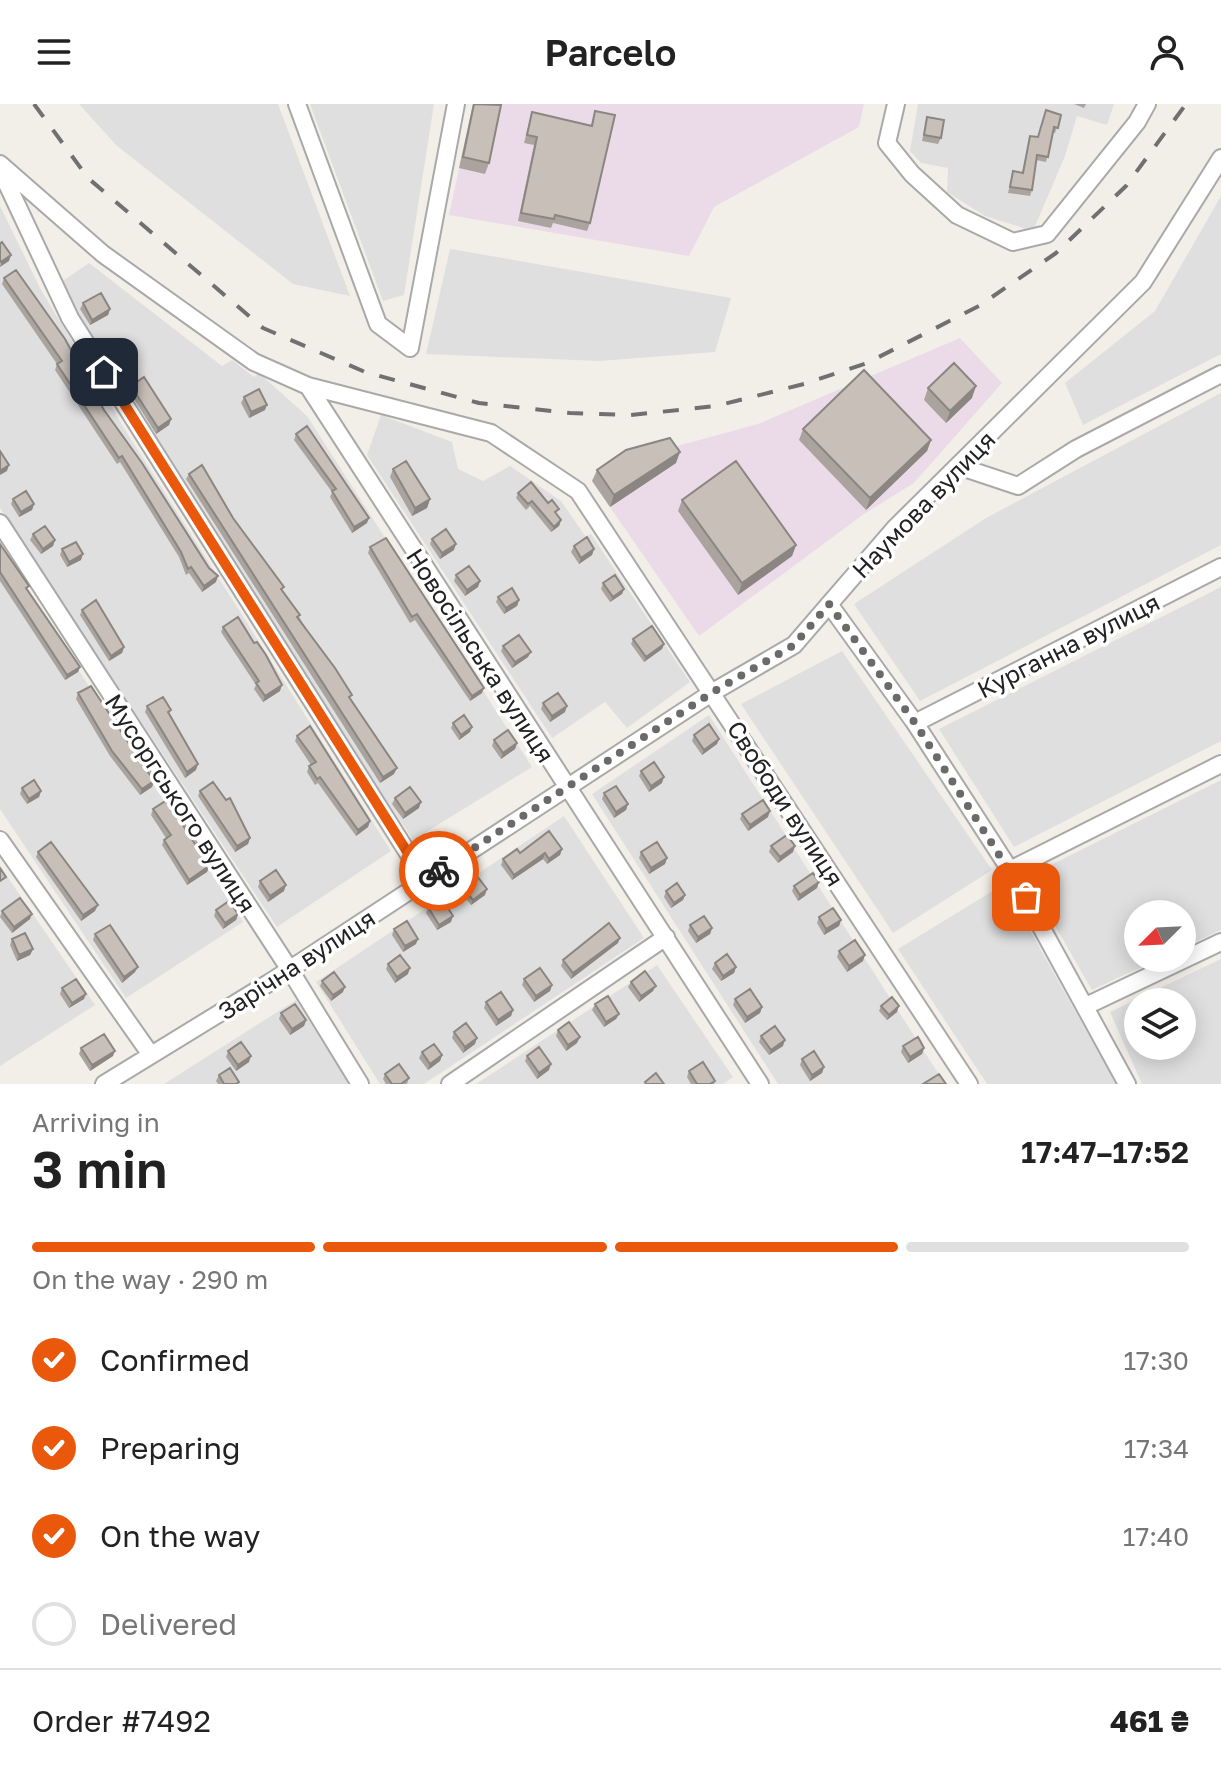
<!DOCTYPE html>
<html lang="en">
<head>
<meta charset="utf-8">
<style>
	body { margin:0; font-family:"Golos Text",sans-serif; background:#f2f2f2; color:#222; height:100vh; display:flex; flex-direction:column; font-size:30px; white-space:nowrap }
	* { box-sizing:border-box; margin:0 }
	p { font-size:26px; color:#767676 }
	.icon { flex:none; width:44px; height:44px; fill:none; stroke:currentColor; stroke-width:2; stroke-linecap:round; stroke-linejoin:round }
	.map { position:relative; height:980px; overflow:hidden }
	.sheet { display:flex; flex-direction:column; background:#fff; flex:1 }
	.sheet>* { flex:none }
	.needle { width:52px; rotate:246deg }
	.fabs { position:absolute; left:1124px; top:796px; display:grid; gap:16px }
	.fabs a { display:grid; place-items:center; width:72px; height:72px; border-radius:50%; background:#fff; box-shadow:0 4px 20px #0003; font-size:40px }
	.pin { position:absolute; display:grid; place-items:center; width:68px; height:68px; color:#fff; margin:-34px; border-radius:16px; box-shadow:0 4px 12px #0006 }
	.courier { position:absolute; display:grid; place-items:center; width:80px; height:80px; margin:-40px; border:6px solid #ea580c; border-radius:50%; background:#fff; color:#222; box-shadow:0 2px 10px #0007 }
	.overview em { font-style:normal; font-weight:600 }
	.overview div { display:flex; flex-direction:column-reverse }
	.overview { display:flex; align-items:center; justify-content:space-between; height:136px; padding:0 32px }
	h1 { font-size:52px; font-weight:600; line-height:60px }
	.bar { display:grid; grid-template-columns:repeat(4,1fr); gap:12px 8px; align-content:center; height:96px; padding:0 32px }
	.bar i { height:10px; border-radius:6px; background:#e0e0e0 }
	.bar .on { background:#ea580c }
	.bar p { grid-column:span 4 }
	.line { display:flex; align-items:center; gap:20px; padding:0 32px; border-top:2px solid #e0e0e0 }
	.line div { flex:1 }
	ol { padding:0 32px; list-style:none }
	li { display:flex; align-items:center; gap:24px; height:88px }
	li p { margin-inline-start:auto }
	li .icon { padding:8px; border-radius:50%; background:#ea580c; color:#fff; stroke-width:4 }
	li:last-child { color:#767676 }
	li i { width:44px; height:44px; border:4px solid #e0e0e0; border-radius:50% }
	header { display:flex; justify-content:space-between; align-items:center; height:104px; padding:0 32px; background:#fff; font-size:36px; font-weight:600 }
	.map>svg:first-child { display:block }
</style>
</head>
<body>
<header><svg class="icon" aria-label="menu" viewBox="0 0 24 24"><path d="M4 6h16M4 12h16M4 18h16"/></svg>Parcelo<svg class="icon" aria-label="person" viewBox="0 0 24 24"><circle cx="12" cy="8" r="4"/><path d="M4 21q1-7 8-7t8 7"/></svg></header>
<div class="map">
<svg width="1221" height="980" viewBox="0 0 1221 980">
	<rect width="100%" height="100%" fill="#f2efe9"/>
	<path fill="#e0dfdf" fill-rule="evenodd" d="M79,0H278L350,192L293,180L116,41Z
		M310,0H434L404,191L383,197Z
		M918,0H1114L1107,21L1077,12L1065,52L1033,127L985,112L947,88L948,64L921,59L910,47Z
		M1221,92V250L1083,321L1065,279L1155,207Z
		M0,102L41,186L124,324L391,747L277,823L0,404Z
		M450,145H451L731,194L715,248L599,257L426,250Z
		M89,159L222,262L232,256L254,273L259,269L307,312L532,663L413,736L260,505L89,231L60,179Z
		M1221,289V441L920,597L854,500L986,414Z
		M381,311L452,338L458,365L483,377L510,362L561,397L586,433L591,430L690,578L627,624L605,598L552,634L367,351Z
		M0,446L243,818L126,894L0,705Z
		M1221,483V637L1014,743L939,625Z
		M842,547L992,766L893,829L741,600Z
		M709,611L945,980H778L592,690Z
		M1221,676V826L1182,844V810H1138V854H1161L1092,886L1027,773Z
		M564,712L644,834L424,980H380L316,878Z
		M0,762L95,901L0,962Z
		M1004,780L1116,980H987L898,845Z
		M1221,855V980H1142L1110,908ZM1138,898H1182V942H1138Z
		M657,861L733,973L723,980H476Z
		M296,896L349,980H164Z"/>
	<path fill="#ebdbe8" d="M473,0H864L859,23L714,103L689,152L449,111Z
		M960,234L1002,279L914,379L864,410L699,532L592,377L622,357L758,320Z"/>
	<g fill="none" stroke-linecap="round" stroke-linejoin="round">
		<defs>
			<path id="minor" d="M297,0L378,220L410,244L456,0
				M896,0L887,39L912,70L957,111L1013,138L1047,130L1137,18L1147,0
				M0,60L103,150L254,258L308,282L491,329L578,387L969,980
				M0,65L70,214L425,776
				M308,282L760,980
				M958,362L1018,382L1076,345L1221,270
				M0,419L290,866L360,980
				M829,500L915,619L1010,766L1127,980
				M915,619L1221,463
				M0,736L151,951
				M1010,766L1221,660
				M1086,902L1221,838
				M104,980L272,877L713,588L794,541L895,424L1143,178L1221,54
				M450,980L666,833"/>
		</defs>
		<use href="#minor" stroke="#a9a9a9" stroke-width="20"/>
		<use href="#minor" stroke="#fff" stroke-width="16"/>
		<path stroke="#707070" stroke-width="4" stroke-dasharray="16 16" stroke-linecap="butt" d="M34,0L88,74L263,224L365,268L479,299L570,309L631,311L716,302L804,280L867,259L979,202L1056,149L1126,82L1186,0"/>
	</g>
	<path fill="#aba49e" d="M473,0H496L489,59L485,70L459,64Z
		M1074,0H1086L1084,4Z
		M595,7L590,119L587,127L553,119L551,124L518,117L534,41L524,39L532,8L591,21Z
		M1061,11L1055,29H1053L1046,58L1036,56L1032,86L1030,92L1008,89L1013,67L1022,69L1030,32L1038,33Z
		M927,13L941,34L938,40L922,37Z
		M4,174L104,306L216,478L202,488L189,469L186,471L179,453L120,358L117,360L55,266L57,260L2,180Z
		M83,199L110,205L108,211L90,221L80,205Z
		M110,248L131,257L118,266L108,253Z
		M131,282L171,315L169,321L156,330L129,287Z
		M928,284L972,294L946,319L924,296Z
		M244,293L265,306L249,314L241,299Z
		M803,325L931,336L927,347L866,406L799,336Z
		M296,330L367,419L352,429L330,393L332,388L294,336Z
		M676,359L610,403L592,377L597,366Z
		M393,365L430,395L427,404L412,412L390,373Z
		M189,370L233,414L283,487L350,595L394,670L380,679L186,375Z
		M518,389L548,399L561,416L559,422L551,428L530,402L526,406L516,394Z
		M13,395L34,400L32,406L19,413L11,400Z
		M682,396L796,441L792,452L738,491L678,407Z
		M33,430L55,436L53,442L41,450L30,436Z
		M432,435L454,446L440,455L430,440Z
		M0,440L27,486L80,563L78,568L65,576L0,477Z
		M574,442L594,445L592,451L579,460L571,448Z
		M370,443L482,589L470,597L415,516L410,519L368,449Z
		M62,445L81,456L67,463L60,451Z
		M456,471L480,477L478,483L465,492L454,477Z
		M603,479L624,485L622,490L610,498L601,485Z
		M498,493L519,496L517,502L504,510L496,498Z
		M82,506L124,543L122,549L109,557L80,511Z
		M223,523L254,539L280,587L263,598L254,585L256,581L221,528Z
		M633,535L664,540L662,545L644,558L631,540Z
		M503,542L528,553L512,564L501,547Z
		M78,589L154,677L152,683L140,691L110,652L76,595Z
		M543,599L565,608L550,618L541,605Z
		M147,602L171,606L169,610L196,666L185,674L145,608Z
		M453,619L472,623L470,628L459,636L451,624Z
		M694,631L719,635L717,640L702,651L692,637Z
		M297,632L370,717L368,723L356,732L318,679L315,681L307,668L309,662L311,661L295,637Z
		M494,636L517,639L515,645L501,655L492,642Z
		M641,667L662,679L649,688L639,672Z
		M22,684L41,687L39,693L27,700L20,690Z
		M200,687L250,734L248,740L235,748L198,692Z
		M604,689L628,700L626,706L614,714L602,695Z
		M395,694L419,704L403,715L392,700Z
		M153,705L209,762L207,768L187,781L162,741L164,736L166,734L151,711Z
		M742,710L768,713L748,727L740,715Z
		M771,742L793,748L778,759L769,748Z
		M562,745L560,751L547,760L543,755L512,776L501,761L503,755L520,749Z
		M38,748L95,807L81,817L36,753Z
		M641,748L667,754L665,760L649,770L639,754Z
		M260,777L284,787L268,798L258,783Z
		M794,782L817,784L798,797L792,787Z
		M463,783L485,791L471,801L461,788Z
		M666,787L685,791L683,796L671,804L664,793Z
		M428,803L451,818L437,826L426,809Z
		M216,806L238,810L236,816L223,825L214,812Z
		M2,807L30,815L12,829L0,813Z
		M819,813L841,816L839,822L824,831L817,819Z
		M690,821L712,824L710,830L696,839L688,827Z
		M394,825L416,840L403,848L392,831Z
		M95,830L135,868L122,879L93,836Z
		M12,835L33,845L30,851L17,857L10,841Z
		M618,839L571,875L561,862L563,856Z
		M839,847L863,857L847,868L837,853Z
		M715,859L736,863L734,869L721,877L712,865Z
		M388,860L408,870L395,879L386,865Z
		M524,875L552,881L550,887L534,898L522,881Z
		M322,877L343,888L331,897L320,882Z
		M631,878L653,887L639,898L628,883Z
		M62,884L84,895L69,904L60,890Z
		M735,895L762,903L760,909L745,919L733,901Z
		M486,898L513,906L511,912L496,922L484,904Z
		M595,900L619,910L616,915L604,923L592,906Z
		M881,902L897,908L887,916L879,907Z
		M281,909L306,916L304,922L290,931L279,915Z
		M558,926L577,939L566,947L556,932Z
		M454,928L475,940L463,949L452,934Z
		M761,932L783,942L769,951L759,938Z
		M903,942L924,944L922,950L908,959L901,948Z
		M81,944L113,952L90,967L79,950Z
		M228,947L249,958L236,967L226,953Z
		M422,948L442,951L440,957L428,966L419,954Z
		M527,952L549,966L537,975L525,957Z
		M802,955L824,963L822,969L810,977L800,961Z
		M689,967L715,977L714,980H691L687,973Z
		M385,970L409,974L407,980H386L383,975Z
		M219,971L238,980H218L216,977Z"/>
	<path fill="#8b8681" d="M11,151L9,157L0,163L1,158Z
		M110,205L108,211L90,221L92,216Z
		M133,251L131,257L118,266L120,261Z
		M976,282L972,294L946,319L950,307Z
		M267,301L265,306L249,314L251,308Z
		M171,315L169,321L156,330L158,324Z
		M931,336L927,347L866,406L870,394Z
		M680,348L676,359L610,403L614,391Z
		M9,361L7,367L0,371V367Z
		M430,395L427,404L412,412L415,404Z
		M34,400L32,406L19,413L21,408Z
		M369,414L367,419L352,429L354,423Z
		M561,416L559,422L551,428L554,423Z
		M55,436L53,442L41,450L43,445Z
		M456,440L454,446L440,455L442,449Z
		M796,441L792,452L738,491L742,479Z
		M594,445L592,451L579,460L581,454Z
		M83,450L81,456L67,463L69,458Z
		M218,472L216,478L202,488L204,482Z
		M480,477L478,483L465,492L467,486Z
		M624,485L622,490L610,498L613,493Z
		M519,496L517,502L504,510L506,504Z
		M664,540L662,545L644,558L646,553Z
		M124,543L122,549L109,557L111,552Z
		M531,548L528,553L512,564L515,558Z
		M80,563L78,568L65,576L67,571Z
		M282,581L280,587L263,598L265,592Z
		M484,584L482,589L470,597L472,592Z
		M567,602L565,608L550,618L552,612Z
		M472,623L470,628L459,636L461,631Z
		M719,635L717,640L702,651L704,646Z
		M517,639L515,645L501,655L503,649Z
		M198,660L196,666L185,674L187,668Z
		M397,664L394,670L380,679L383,673Z
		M664,673L662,679L649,688L651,682Z
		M154,677L152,683L140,691L142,685Z
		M41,687L39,693L27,700L29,695Z
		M421,698L419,704L403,715L405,709Z
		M628,700L626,706L614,714L616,708Z
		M770,707L768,713L748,727L750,721Z
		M370,717L368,723L356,732L358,726Z
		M250,734L248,740L235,748L237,742Z
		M795,742L793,748L778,759L780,753Z
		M562,745L560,751L547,760L549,755Z
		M545,749L543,755L512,776L514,771Z
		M667,754L665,760L649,770L651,764Z
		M209,762L207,768L187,781L189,776Z
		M819,778L817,784L798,797L800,791Z
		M286,781L284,787L268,798L270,792Z
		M487,785L485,791L471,801L473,796Z
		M685,791L683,796L671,804L674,799Z
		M98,801L95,807L81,817L83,811Z
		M32,810L30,815L12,829L14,823Z
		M238,810L236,816L223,825L225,819Z
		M453,812L451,818L437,826L439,821Z
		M841,816L839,822L824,831L826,825Z
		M712,824L710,830L696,839L698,833Z
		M620,834L618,839L571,875L573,869Z
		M418,835L416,840L403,848L405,842Z
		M33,845L30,851L17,857L19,851Z
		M865,851L863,857L847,868L849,862Z
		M138,863L135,868L122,879L124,873Z
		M736,863L734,869L721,877L723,872Z
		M410,864L408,870L395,879L397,873Z
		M552,881L550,887L534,898L536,892Z
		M656,882L653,887L639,898L641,892Z
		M345,883L343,888L331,897L333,891Z
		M86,890L84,895L69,904L72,899Z
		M899,902L897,908L887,916L889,911Z
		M762,903L760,909L745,919L747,913Z
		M513,906L511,912L496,922L498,916Z
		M619,910L616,915L604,923L606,918Z
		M306,916L304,922L290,931L292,925Z
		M580,933L577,939L566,947L568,941Z
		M477,934L475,940L463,949L465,943Z
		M785,936L783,942L769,951L771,946Z
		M924,944L922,950L908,959L910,953Z
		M115,947L113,952L90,967L92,961Z
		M442,951L440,957L428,966L430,960Z
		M251,952L249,958L236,967L238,961Z
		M551,960L549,966L537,975L539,969Z
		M824,963L822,969L810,977L812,971Z"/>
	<path fill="#c7bfb8" stroke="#8b8681" stroke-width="2" d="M474,0L501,1L489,59L463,53Z
		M1046,6L1061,11L1058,24L1054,23L1048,53L1037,51L1032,86L1010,83L1013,67L1023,69L1030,32L1038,33Z
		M595,7L615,11L590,119L555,111L554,115L521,109L537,33L527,31L532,8L592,22Z
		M927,13L944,16L941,34L924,31Z
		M2,138L11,151L1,158L0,156V140Z
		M16,166L65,235L104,306L142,359L209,464L218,472L204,482L191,463L188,465L181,448L122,352L119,354L57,260L62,257L4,174Z
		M101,189L110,205L92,216L83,199Z
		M123,238L133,251L120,261L110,248Z
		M954,259L976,282L950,307L928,284Z
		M864,266L931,336L870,394L803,325Z
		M144,273L171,315L158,324L131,282Z
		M259,285L267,301L251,308L244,293Z
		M307,322L369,414L354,423L332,387L336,385L296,330Z
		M670,334L680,348L614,391L597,366L626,346Z
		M0,347L9,361L0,367Z
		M406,357L430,395L415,404L393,365Z
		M736,357L796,441L742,479L682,396Z
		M202,361L233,414L284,483L281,485L300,511L297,513L335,564L352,591L349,593L397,664L383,673L189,370Z
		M531,378L548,399L552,396L559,405L555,408L561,416L554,423L532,397L528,400L518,389Z
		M26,387L34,400L21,408L13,395Z
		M45,422L55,436L43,445L33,430Z
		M446,425L456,440L442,449L432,435Z
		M587,433L594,445L581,454L574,442Z
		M386,434L484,584L472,592L417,510L412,513L370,443Z
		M76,438L83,450L69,458L62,445Z
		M0,440L29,482L26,484L80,563L67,571L0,468Z
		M469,462L480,477L467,486L456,471Z
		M615,471L624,485L613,493L603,479Z
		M512,484L519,496L506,504L498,493Z
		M96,496L124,543L111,552L82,506Z
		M238,513L254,539L257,538L266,551L282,581L265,592L256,579L259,577L223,523Z
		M652,522L664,540L646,553L633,535Z
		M519,531L531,548L515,558L503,542Z
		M91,582L154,677L142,685L112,647L78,589Z
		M558,589L567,602L552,612L543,599Z
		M163,593L171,606L168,608L198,660L187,668L147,602Z
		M464,611L472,623L461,631L453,619Z
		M709,620L719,635L704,646L694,631Z
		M310,622L370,717L358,726L320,673L317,675L309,662L316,658L297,632Z
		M508,626L517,639L503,649L494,636Z
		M654,658L664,673L651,682L641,667Z
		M34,676L41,687L29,695L22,684Z
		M213,678L226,696L230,694L250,734L237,742L200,687Z
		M616,682L628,700L616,708L604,689Z
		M410,683L421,698L405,709L395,694Z
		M167,696L209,762L189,776L164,736L171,731L153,705Z
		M763,696L770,707L750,721L742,710Z
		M549,727L562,745L549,755L545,749L514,771L503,755L517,745L520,749Z
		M787,731L795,742L780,753L771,742Z
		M51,738L98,801L83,811L38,748Z
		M657,738L667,754L651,764L641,748Z
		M0,764L6,773L0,777Z
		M276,766L286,781L270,792L260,777Z
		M813,769L819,778L800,791L794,782Z
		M477,772L487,785L473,796L463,783Z
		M677,779L685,791L674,799L666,787Z
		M20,794L32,810L14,823L2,807Z
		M442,795L453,812L439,821L428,803Z
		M229,797L238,810L225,819L216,806Z
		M833,804L841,816L826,825L819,813Z
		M704,812L712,824L698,833L690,821Z
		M407,817L418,835L405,842L394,825Z
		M609,819L620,834L573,869L563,856Z
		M110,821L138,863L124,873L95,830Z
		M25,829L33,845L19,851L12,835Z
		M855,836L865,851L849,862L839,847Z
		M727,850L736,863L723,872L715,859Z
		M400,851L410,864L397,873L388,860Z
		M540,864L552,881L536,892L524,875Z
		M645,867L656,882L641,892L631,878Z
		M334,868L345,883L333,891L322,877Z
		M76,875L86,890L72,899L62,884Z
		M750,885L762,903L747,913L735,895Z
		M501,888L513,906L498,916L486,898Z
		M608,892L619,910L606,918L595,900Z
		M892,893L899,902L889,911L881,902Z
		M295,900L306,916L292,925L281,909Z
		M569,918L580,933L568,941L558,926Z
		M466,919L477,934L465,943L454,928Z
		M775,922L785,936L771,946L761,932Z
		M104,930L115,947L92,961L81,944Z
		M918,933L924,944L910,953L903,942Z
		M241,938L251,952L238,961L228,947Z
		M434,940L442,951L430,960L422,948Z
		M539,943L551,960L539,969L527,952Z
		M814,947L824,963L812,971L802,955Z
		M703,958L715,977L710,980H697L689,967Z
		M399,960L409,974L401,980H392L385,970Z
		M230,964L239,978L236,980H224L219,971Z
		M656,969L664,980H646L645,978Z
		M939,970L946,980H923Z"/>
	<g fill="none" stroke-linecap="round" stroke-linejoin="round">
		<path stroke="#6b6a68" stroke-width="8" stroke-dasharray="0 14.4" d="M439,767L713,588L794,541L829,500L915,619L1026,793"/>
		<path stroke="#ea580c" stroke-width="10" d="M104,268L425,776L439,767"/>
	</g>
	<g text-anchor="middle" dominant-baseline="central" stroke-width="7" stroke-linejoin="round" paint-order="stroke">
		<g font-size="24" fill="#222" stroke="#fff">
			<text transform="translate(923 400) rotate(-46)">Наумова вулиця</text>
			<text transform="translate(1068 541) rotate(-27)">Курганна вулиця</text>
			<text transform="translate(481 551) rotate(57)">Новосільська вулиця</text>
			<text transform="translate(181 699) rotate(57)">Мусоргського вулиця</text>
			<text transform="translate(786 699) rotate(57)">Свободи вулиця</text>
			<text transform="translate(296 860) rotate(-33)">Зарічна вулиця</text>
		</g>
	</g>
</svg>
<div class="fabs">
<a><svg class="needle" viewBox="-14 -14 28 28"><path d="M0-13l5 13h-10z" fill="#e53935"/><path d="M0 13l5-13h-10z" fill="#767676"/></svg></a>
<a><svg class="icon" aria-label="layers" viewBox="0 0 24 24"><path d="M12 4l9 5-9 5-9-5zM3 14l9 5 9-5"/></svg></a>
</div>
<div class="pin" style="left:1026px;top:793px;background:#ea580c"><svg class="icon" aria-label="bag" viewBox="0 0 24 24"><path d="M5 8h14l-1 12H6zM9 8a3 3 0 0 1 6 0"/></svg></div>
<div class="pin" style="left:104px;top:268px;background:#1f2937"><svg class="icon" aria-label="home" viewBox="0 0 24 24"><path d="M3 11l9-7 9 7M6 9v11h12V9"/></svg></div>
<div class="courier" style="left:439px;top:767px"><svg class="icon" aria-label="bike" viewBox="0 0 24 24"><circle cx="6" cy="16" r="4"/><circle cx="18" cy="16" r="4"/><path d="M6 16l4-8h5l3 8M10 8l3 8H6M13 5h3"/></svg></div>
</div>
<section class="sheet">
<div class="overview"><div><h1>3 min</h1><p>Arriving in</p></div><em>17:47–17:52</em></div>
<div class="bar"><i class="on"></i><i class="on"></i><i class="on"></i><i></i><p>On the way · 290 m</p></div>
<ol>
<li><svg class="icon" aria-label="check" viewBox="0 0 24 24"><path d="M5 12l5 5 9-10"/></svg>Confirmed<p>17:30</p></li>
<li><svg class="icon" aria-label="check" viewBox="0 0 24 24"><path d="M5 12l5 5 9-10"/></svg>Preparing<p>17:34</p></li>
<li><svg class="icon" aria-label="check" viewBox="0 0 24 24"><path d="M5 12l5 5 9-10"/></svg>On the way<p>17:40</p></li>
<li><i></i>Delivered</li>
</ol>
<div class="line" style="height:104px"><div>Order #7492</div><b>461 ₴</b></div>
</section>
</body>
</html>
